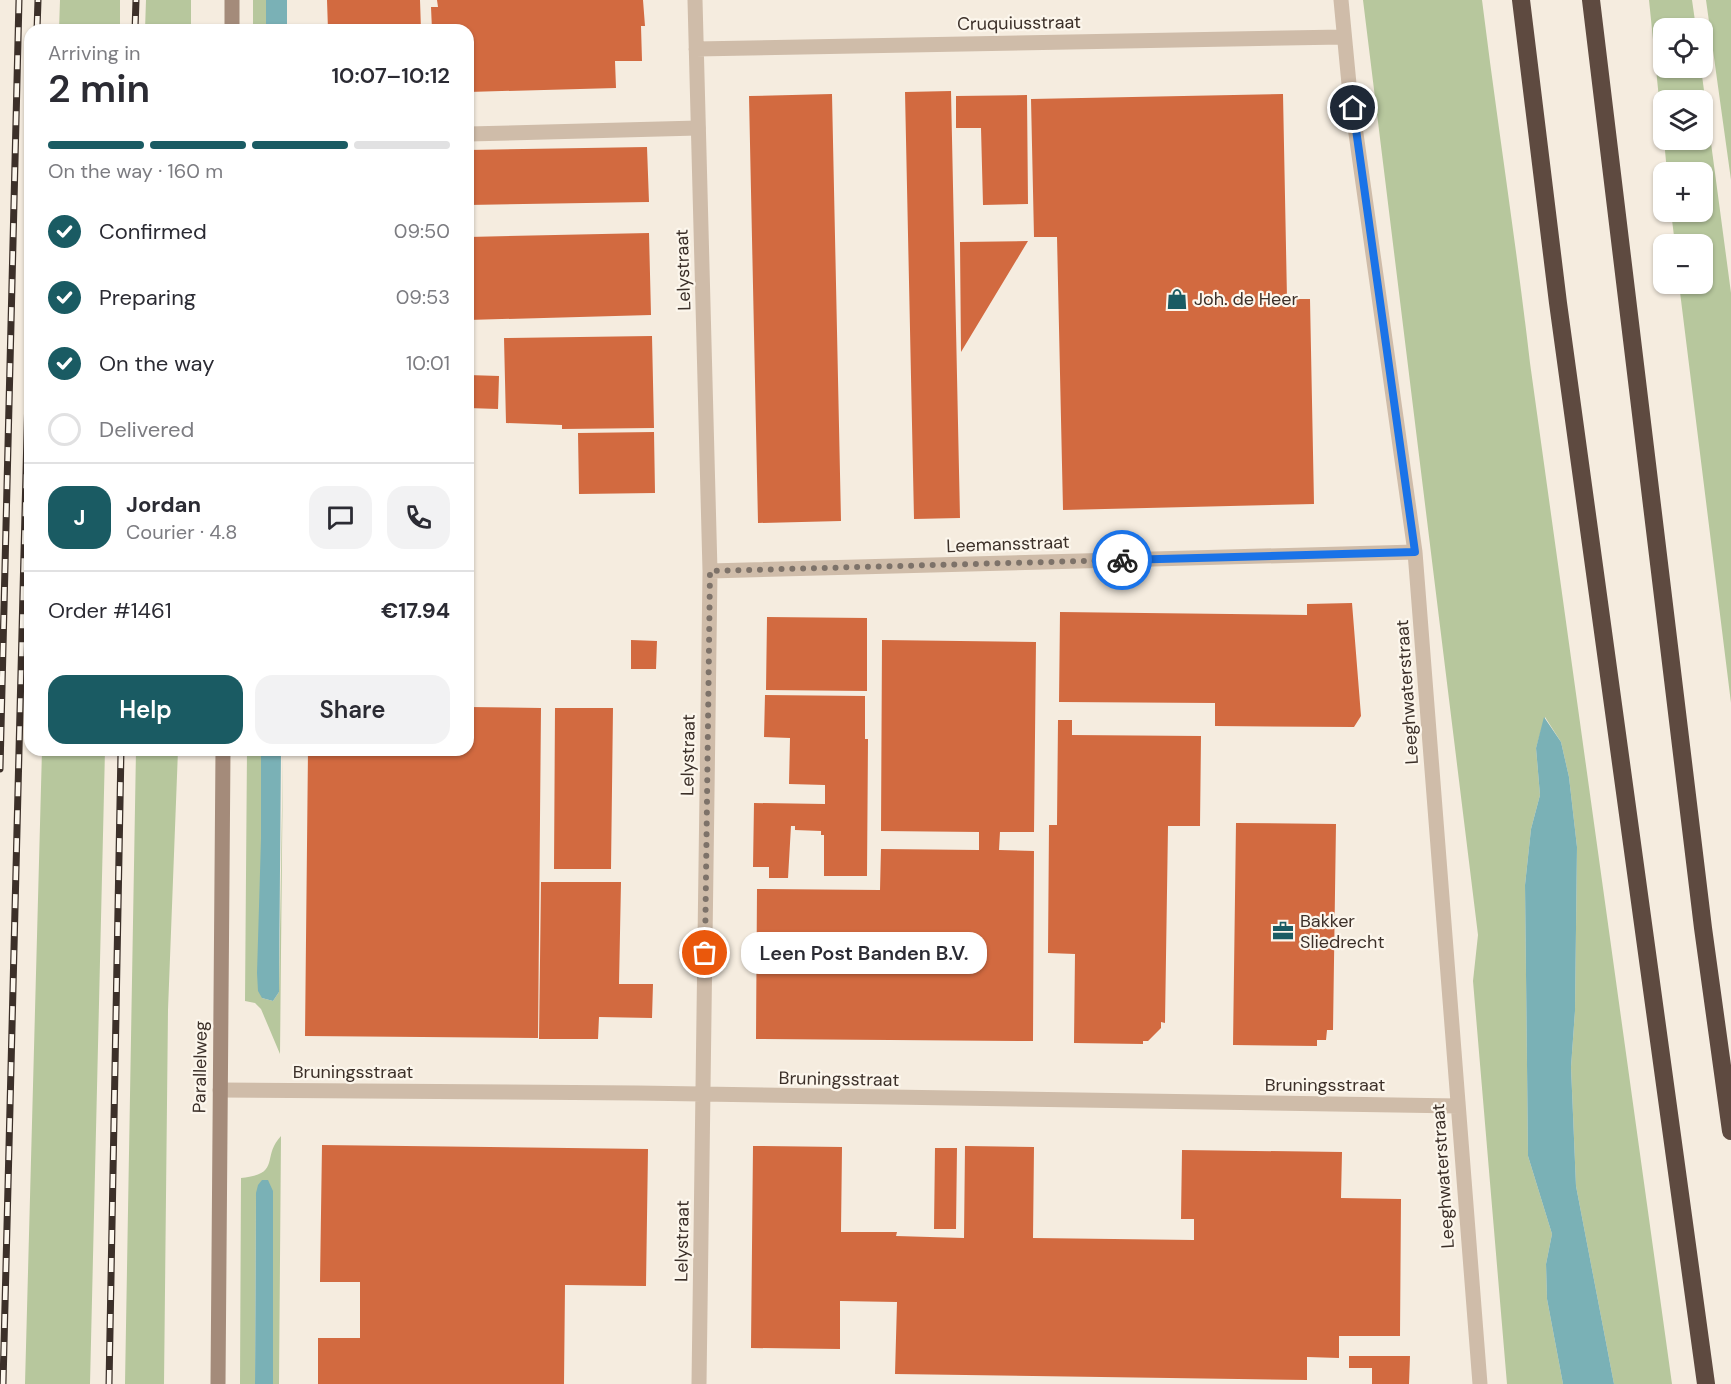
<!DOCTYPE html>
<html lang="en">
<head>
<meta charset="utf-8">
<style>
	body { margin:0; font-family:"DM Sans",sans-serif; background:#f2f2f3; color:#2b2b33; height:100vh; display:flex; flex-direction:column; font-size:22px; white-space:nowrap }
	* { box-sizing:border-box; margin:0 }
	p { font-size:20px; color:#7c7c81 }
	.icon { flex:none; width:33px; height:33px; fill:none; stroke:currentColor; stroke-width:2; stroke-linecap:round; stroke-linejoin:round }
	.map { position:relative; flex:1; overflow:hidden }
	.sheet { position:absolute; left:24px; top:24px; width:450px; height:732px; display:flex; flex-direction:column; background:#fff; border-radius:18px; box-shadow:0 2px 4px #0004 }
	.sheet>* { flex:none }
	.controls { position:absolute; left:1653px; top:18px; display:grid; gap:12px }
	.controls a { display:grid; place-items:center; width:60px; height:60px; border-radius:12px; background:#fff; box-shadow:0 2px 4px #0004; font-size:30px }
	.pin { position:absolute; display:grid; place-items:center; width:51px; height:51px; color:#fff; margin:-26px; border:3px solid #fff; border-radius:50%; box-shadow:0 2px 6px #0007 }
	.courier { position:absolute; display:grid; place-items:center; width:60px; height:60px; margin:-30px; border:4px solid #1a73e8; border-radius:50%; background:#fff; color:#222; box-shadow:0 2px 8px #0007 }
	.bubble { position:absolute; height:42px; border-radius:18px; background:#fff; box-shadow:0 2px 4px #0004; font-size:20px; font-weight:600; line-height:42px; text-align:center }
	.head em { font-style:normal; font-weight:600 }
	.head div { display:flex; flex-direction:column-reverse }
	.head { display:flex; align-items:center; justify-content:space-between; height:102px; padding:0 24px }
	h1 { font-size:39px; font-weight:600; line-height:45px }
	.bar { display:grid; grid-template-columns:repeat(4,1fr); gap:9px 6px; align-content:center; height:72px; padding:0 24px }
	.bar i { height:8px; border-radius:4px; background:#e1e1e2 }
	.bar .current { background:#1a5b63 }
	.bar p { grid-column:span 4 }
	.line { display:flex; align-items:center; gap:15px; padding:0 24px; border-top:2px solid #e1e1e2 }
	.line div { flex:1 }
	.round { display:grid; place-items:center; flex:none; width:63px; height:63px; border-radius:18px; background:#f2f2f3 }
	ol { padding:0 24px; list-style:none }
	li { display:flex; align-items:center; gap:18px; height:66px }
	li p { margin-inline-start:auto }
	li .icon { padding:6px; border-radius:50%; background:#1a5b63; color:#fff; stroke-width:4 }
	li:last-child { color:#7c7c81 }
	li i { width:33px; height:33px; border:3px solid #e1e1e2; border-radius:50% }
	.primary-button { display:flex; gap:12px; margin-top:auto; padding:12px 24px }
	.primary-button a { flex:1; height:69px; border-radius:18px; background:#1a5b63; color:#fff; font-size:24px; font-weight:600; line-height:69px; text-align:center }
	.primary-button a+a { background:#f2f2f3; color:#2b2b33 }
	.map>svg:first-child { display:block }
</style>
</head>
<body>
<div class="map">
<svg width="1731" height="1384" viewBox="0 0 1731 1384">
	<rect width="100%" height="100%" fill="#f5ecdf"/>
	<path fill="#b7c79d" d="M60,0H120V30H59Z
		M146,0H191V30H145Z
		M253,0H266V30H253Z
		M1363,0H1482C1497,121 1516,242 1530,363L1672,1384H1614L1576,1186L1571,1067L1575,1011L1577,847L1569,777L1561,742L1545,717L1536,748L1540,795L1531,829L1525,885L1528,1156L1552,1234L1546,1264L1547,1299L1563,1384H1507L1473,981L1478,935Z
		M1649,0H1692L1696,28H1664V68H1701L1731,293V703L1679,284H1702V244H1675L1671,212H1702V172H1667L1664,140H1702V100H1664L1663,138Z
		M1706,0H1731V180Z
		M42,750H105L90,1384H25Z
		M136,750H178L168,1010L164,1384H125Z
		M247,750H261L262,998L273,1001L279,992L283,750L280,1054L261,1009L255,1003L245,1001Z
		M281,1136L279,1384H273V1223L256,1193L255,1384H240L241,1178C282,1174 261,1157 281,1136Z"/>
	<path fill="#7ab1b6" d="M266,0H287V30H266Z
		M1544,717L1561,742L1569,777L1577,847L1575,1011L1571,1067L1576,1186L1614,1384H1563L1547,1299L1546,1264L1552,1234L1528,1156L1525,885L1531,829L1540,795L1536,748Z
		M261,750H281L279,992L273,1001L262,998L258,991L257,973L261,839Z
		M262,1180H268L273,1191V1384H255L256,1193L258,1185Z"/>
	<path fill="#d26a40" d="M327,0H420L421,30H328Z
		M437,0H643L645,26H641L642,61H615L616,88L468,92V30H432L431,7H438Z
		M951,91L960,518L914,519L905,92Z
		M832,94L841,521L758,523L749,96Z
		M1283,94L1287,299H1310L1314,504L1063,510L1057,237H1034L1031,99Z
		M1027,95L1028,204L983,205L981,128H956V96Z
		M647,147L649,202L468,205V150Z
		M649,233L651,315L468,320V237Z
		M1028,241L961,352L960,242Z
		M652,336L654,428L562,429V425L506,423L504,338Z
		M468,375L499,376L498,409L468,408Z
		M654,432L655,493L579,494L578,433Z
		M1352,603L1361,716L1354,727L1215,726V703L1059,702L1060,612L1307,615V604Z
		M767,617L867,618V691L766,690Z
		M631,640L657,641L656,669H631Z
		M882,640L1036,642L1034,832H1000L999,850L1034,851L1033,1041L756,1039L757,889L880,890L881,849L979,850V832L881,831Z
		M765,695L865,696V739H868L867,876H824V835H821V831L795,830V826H791L788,878H769V867H753L754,803L825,804V785L789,784L790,738L764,737Z
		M468,707L541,708L538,1038L305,1036L308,750H468Z
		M555,708H613L611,869H554Z
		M1058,720H1072V735L1201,736L1200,826H1168L1165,1023L1161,1022V1028L1148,1041H1143V1044L1074,1043L1075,954L1048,953L1049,825H1057Z
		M1236,823L1336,824L1333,1030H1327L1326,1040H1317V1046L1233,1045Z
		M541,882H621L619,984H653L652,1018L599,1017L598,1039H539Z
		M322,1145L648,1149L646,1286L565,1285L564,1384H318V1338H360V1282H320Z
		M753,1146L842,1147L841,1232H897L896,1236L964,1238L965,1146L1034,1147L1033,1238L1194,1240V1219H1181L1182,1150L1342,1152L1341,1198L1401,1199L1400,1336H1339V1358L1307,1357V1380L895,1374L897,1302L840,1301V1349L751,1348Z
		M935,1148H957L956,1229H934Z
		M1349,1356H1410L1409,1384H1372V1368H1349Z"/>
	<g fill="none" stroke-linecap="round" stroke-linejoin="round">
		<path stroke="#cfbca9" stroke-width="15" d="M468,134L698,128"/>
		<path stroke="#cfbca9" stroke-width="15" d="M695,0L710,571L699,1384
			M1341,0L1349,84L1415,552L1480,1384
			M696,49L1343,37
			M710,571L1415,552
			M220,1090L638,1093L1458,1106"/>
		<path stroke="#a48b7a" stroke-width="15" d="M232,30V0
			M218,1384L223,750"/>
		<path stroke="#5e4a40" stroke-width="18" d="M1521,0L1558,303L1706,1384
			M1591,0L1703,928L1731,1131"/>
		<defs>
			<path id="rail" d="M37,30L38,0
				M135,30L136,0
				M0,769L19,0
				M3,1384L30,315
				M109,1384L121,750"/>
		</defs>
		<use href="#rail" stroke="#3c3029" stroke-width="7"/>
		<use href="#rail" stroke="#fcf6ec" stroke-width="4.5" stroke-dasharray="14" stroke-linecap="butt"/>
	</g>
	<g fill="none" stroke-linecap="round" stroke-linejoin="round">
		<path stroke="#7d7269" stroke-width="6" stroke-dasharray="0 10.8" d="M705,953L710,571L1122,560"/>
		<path stroke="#1a73e8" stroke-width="8" d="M1122,560L1415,552L1353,108"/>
	</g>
	<defs>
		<symbol id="shop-bare" viewBox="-9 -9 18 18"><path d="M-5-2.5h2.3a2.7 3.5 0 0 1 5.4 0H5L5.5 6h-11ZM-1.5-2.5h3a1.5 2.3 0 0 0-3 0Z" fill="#1a5b63" stroke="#fcf6ec" stroke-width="2.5" paint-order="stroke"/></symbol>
		<symbol id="office-bare" viewBox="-9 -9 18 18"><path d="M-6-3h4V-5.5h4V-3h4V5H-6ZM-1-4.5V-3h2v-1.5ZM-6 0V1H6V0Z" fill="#1a5b63" stroke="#fcf6ec" stroke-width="2.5" paint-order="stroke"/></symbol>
	</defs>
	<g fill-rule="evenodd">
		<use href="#shop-bare" x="1162" y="284" width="30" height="30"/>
		<use href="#office-bare" x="1268" y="916" width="30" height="30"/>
	</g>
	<g text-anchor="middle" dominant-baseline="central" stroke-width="4.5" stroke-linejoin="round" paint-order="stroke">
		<g font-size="18" fill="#3c3029" stroke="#fcf6ec">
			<text transform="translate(1019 23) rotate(-1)">Cruquiusstraat</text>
			<text transform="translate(683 270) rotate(-92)">Lelystraat</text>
			<text transform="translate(1008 544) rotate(-2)">Leemansstraat</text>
			<text transform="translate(1407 692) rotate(-94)">Leeghwaterstraat</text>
			<text transform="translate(688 755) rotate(-89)">Lelystraat</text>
			<text transform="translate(200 1067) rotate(-89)">Parallelweg</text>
			<text x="353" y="1072">Bruningsstraat</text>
			<text transform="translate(839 1079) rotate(1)">Bruningsstraat</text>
			<text x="1325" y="1085">Bruningsstraat</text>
			<text transform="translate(1443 1176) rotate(-94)">Leeghwaterstraat</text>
			<text transform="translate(682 1241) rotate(-89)">Lelystraat</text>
		</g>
		<g font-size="18" fill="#3c3029" stroke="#fcf6ec" text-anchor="start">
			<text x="1194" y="299">Joh. de Heer</text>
			<text x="1300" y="921">Bakker<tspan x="1300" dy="21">Sliedrecht</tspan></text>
		</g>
	</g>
</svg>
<div class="controls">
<a><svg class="icon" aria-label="locate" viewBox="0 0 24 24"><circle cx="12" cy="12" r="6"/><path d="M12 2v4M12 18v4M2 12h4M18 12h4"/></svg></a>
<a><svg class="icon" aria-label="layers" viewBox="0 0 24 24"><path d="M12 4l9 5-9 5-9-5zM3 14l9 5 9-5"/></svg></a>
<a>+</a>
<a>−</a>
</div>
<div class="pin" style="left:705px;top:953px;background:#ea580c"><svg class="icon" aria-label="bag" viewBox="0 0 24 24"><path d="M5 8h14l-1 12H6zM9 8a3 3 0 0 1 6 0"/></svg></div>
<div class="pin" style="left:1353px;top:108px;background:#1f2937"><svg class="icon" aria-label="home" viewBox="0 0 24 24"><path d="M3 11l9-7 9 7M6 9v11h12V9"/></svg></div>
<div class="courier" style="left:1122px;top:560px"><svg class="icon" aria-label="bike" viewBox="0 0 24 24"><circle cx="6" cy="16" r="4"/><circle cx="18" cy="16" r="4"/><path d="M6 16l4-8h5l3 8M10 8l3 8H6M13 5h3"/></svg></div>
<div class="bubble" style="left:741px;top:932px;width:246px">Leen Post Banden B.V.</div>
<section class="sheet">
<div class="head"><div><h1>2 min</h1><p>Arriving in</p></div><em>10:07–10:12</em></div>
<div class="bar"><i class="current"></i><i class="current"></i><i class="current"></i><i></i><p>On the way · 160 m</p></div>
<ol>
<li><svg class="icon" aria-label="check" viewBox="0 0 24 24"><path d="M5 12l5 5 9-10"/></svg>Confirmed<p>09:50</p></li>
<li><svg class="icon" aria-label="check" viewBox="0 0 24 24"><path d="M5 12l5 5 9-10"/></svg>Preparing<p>09:53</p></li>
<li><svg class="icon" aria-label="check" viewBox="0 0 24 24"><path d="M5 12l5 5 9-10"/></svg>On the way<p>10:01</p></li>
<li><i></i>Delivered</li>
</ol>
<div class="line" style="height:108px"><b class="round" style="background:#1a5b63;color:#fff">J</b><div><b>Jordan</b><p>Courier · 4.8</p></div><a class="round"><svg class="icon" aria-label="chat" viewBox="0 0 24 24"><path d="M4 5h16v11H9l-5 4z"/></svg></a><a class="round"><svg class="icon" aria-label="phone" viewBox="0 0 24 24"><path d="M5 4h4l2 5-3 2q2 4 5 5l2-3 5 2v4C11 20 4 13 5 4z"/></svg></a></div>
<div class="line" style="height:78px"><div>Order #1461</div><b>€17.94</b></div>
<div class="primary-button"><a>Help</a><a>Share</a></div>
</section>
</div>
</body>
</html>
